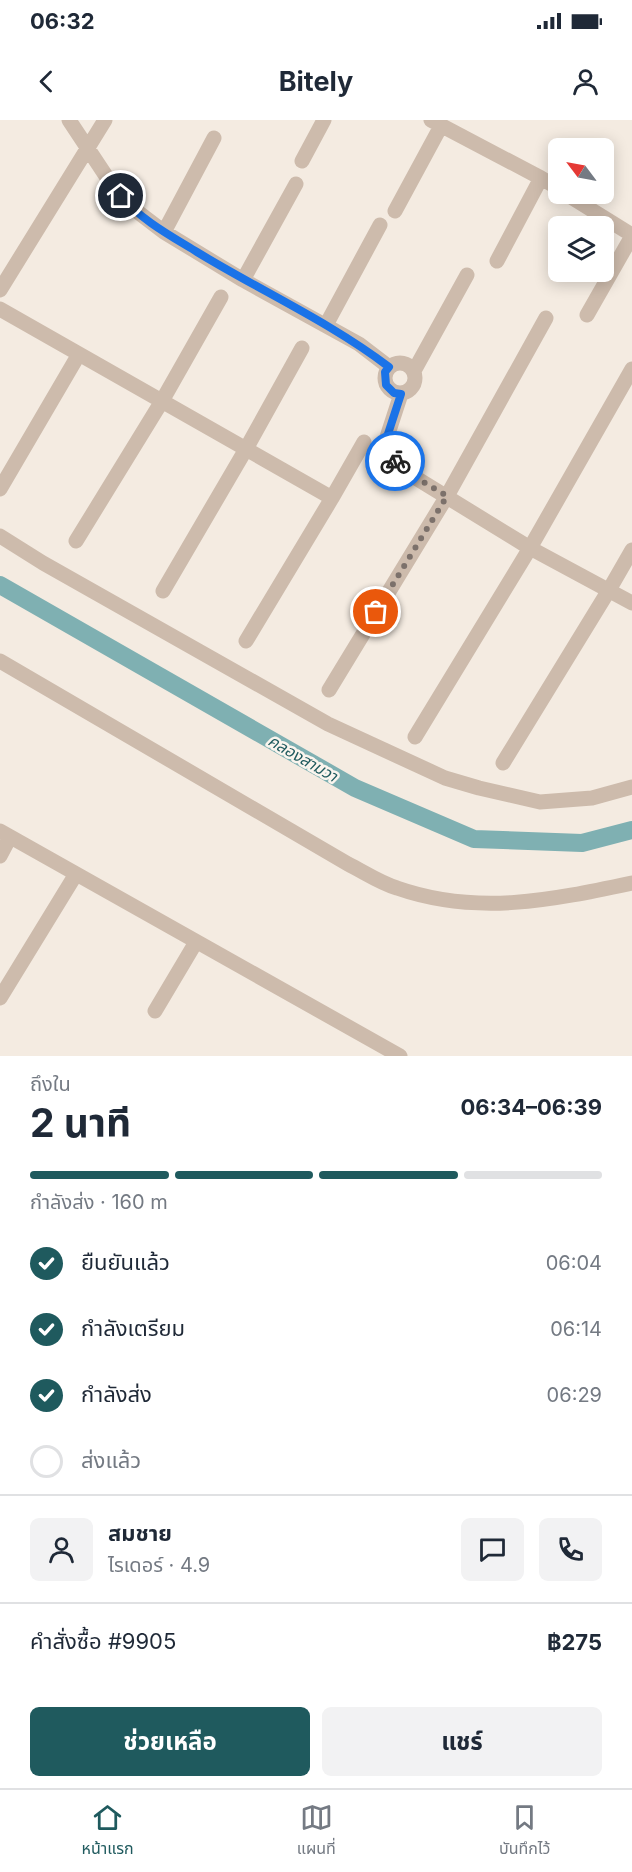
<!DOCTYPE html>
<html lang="th">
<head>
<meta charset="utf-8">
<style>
	body { margin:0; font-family:Inter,"Noto Sans Thai",sans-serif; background:#f2f2f3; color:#1f2937; height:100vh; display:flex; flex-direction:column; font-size:22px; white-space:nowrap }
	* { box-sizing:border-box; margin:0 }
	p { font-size:20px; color:#747a83 }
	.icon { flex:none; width:33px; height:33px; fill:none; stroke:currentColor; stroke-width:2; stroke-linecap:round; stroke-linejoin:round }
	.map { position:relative; height:936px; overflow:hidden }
	.details { display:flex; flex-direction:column; background:#fff; flex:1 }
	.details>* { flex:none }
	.needle { width:39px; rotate:302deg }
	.controls { position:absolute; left:548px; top:18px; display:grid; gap:12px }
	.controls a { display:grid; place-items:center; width:66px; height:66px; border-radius:9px; background:#fff; box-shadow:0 3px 15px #0003; font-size:30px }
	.pin { position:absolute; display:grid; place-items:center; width:51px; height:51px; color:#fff; margin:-26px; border:3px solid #fff; border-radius:50%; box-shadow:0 2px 6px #0007 }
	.courier { position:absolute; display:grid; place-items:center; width:60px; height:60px; margin:-30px; border:4px solid #1a73e8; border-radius:50%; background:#fff; color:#222; box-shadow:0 2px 8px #0007 }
	.summary em { font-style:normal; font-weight:700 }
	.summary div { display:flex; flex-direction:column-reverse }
	.summary { display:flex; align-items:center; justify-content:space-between; height:102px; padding:0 30px }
	h1 { font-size:39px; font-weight:700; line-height:45px }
	.bar { display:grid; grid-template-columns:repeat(4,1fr); gap:9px 6px; align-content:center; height:72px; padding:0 30px }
	.bar i { height:8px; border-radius:4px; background:#e0e1e3 }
	.bar .selected { background:#1f5a5e }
	.bar p { grid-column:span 4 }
	.line { display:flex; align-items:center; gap:15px; padding:0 30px; border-top:2px solid #e0e1e3 }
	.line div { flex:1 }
	.round { display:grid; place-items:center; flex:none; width:63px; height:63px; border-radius:9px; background:#f2f2f3 }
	ol { padding:0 30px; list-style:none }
	li { display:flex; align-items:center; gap:18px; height:66px }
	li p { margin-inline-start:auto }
	li .icon { padding:6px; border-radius:50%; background:#1f5a5e; color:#fff; stroke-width:4 }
	li:last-child { color:#747a83 }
	li i { width:33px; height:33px; border:3px solid #e0e1e3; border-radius:50% }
	.button { display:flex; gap:12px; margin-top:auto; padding:12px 30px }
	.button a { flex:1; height:69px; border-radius:9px; background:#1f5a5e; color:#fff; font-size:24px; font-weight:700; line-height:69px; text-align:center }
	.button a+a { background:#f2f2f3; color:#1f2937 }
	.status { display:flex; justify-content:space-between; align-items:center; height:42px; padding:0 30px; background:#fff; direction:ltr }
	.status svg { height:16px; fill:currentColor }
	header { display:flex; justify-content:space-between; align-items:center; height:78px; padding:0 30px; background:#fff; font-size:27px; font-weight:700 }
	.menu { display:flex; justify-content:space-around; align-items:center; height:84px; border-top:2px solid #e0e1e3; background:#fff; font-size:16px; color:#747a83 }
	.menu a { display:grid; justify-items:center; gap:3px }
	.menu .selected { color:#1f5a5e }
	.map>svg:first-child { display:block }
</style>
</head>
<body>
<div class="status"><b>06:32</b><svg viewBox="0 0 49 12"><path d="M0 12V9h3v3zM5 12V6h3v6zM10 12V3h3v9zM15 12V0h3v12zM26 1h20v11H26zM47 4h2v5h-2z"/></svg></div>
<header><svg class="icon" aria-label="back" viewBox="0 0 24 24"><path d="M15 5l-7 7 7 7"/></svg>Bitely<svg class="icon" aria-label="person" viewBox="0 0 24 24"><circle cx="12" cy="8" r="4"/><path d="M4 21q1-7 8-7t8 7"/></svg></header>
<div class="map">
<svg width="632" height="936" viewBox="0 0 632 936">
	<rect width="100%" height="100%" fill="#f4ebe1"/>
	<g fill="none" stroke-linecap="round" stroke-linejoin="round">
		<path stroke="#7fb0b2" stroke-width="18" d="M0,465L355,668L474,719L582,723L632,710"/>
		<path stroke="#cdbbac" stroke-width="15" d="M69,0L112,65L130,86L164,112L243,160L359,224L389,247
			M431,0L541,58L558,68
			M302,41L324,0
			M566,74L632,115
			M395,91L441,6
			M164,112L214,18
			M497,141L541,58
			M243,160L296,64
			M0,170L105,0
			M0,189L332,378L246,521
			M587,195L632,116
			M326,205L380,105
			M385 258a15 15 0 1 1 30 0a15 15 0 1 1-30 0Z
			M414,251L467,155
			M401,274L386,320L391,334L398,347L530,428L632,483
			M0,369L79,234
			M332,378L364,322
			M0,416L43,443L328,604L445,658L479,668L540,682L592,678L632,667
			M76,421L162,281L221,177
			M163,471L246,329L302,228
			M0,541L348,744C364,752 380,763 397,768C477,796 552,780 632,763
			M329,570L447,376L546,198
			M415,617L530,428L632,249
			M503,643L609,470L632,430
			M0,711L400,936
			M0,736L10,717
			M0,878L76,754
			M155,891L196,822"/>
	</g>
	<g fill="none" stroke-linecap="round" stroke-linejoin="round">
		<path stroke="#7c716b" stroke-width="6" stroke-dasharray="0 10.8" d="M376,492L447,376L398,347L395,341"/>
		<path stroke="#1a73e8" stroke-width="8" d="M121,76C141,100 171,116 197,132C261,171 330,202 389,247L385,252L386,265L394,273L401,274L386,320L395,341"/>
	</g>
	<g text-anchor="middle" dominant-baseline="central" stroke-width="5" stroke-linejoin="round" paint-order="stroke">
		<g font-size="16" font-style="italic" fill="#1f5a5e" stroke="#fbf5ee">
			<text transform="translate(303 638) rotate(30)">คลองสามวา</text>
		</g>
	</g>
</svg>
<div class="controls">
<a><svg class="needle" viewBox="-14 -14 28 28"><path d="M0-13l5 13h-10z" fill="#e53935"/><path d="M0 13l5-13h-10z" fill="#747a83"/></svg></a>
<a><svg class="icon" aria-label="layers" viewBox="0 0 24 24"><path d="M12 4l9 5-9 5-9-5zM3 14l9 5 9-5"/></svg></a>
</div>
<div class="pin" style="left:376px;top:492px;background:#ea580c"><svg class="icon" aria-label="bag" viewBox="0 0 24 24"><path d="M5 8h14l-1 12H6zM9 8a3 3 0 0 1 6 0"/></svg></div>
<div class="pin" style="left:121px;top:76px;background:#1f2937"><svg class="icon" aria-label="home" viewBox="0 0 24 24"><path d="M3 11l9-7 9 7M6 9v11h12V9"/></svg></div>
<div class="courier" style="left:395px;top:341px"><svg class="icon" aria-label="bike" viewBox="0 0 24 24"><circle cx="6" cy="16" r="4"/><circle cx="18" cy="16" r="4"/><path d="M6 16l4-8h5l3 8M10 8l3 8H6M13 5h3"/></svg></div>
</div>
<section class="details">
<div class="summary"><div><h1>2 นาที</h1><p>ถึงใน</p></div><em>06:34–06:39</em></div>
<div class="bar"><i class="selected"></i><i class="selected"></i><i class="selected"></i><i></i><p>กำลังส่ง · 160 m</p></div>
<ol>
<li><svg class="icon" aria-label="check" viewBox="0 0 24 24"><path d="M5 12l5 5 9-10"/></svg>ยืนยันแล้ว<p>06:04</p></li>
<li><svg class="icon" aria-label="check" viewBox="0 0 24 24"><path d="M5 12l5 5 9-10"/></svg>กำลังเตรียม<p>06:14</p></li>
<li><svg class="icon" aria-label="check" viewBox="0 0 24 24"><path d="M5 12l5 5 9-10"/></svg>กำลังส่ง<p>06:29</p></li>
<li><i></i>ส่งแล้ว</li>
</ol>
<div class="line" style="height:108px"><a class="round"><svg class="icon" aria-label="person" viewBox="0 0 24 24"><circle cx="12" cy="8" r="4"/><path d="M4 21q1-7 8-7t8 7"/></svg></a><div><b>สมชาย</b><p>ไรเดอร์ · 4.9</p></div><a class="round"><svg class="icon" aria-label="chat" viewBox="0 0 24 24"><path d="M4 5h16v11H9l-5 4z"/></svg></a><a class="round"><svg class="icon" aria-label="phone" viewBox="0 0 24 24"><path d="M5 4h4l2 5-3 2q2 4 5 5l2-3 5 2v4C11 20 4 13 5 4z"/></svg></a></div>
<div class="line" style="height:78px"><div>คำสั่งซื้อ #9905</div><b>฿275</b></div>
<div class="button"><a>ช่วยเหลือ</a><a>แชร์</a></div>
</section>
<nav class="menu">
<a class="selected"><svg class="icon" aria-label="home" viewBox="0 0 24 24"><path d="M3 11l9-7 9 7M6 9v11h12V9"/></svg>หน้าแรก</a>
<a><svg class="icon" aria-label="map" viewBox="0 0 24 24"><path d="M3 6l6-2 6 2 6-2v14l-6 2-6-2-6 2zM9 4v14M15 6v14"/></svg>แผนที่</a>
<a><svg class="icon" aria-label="saved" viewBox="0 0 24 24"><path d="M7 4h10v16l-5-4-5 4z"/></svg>บันทึกไว้</a>
</nav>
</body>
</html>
